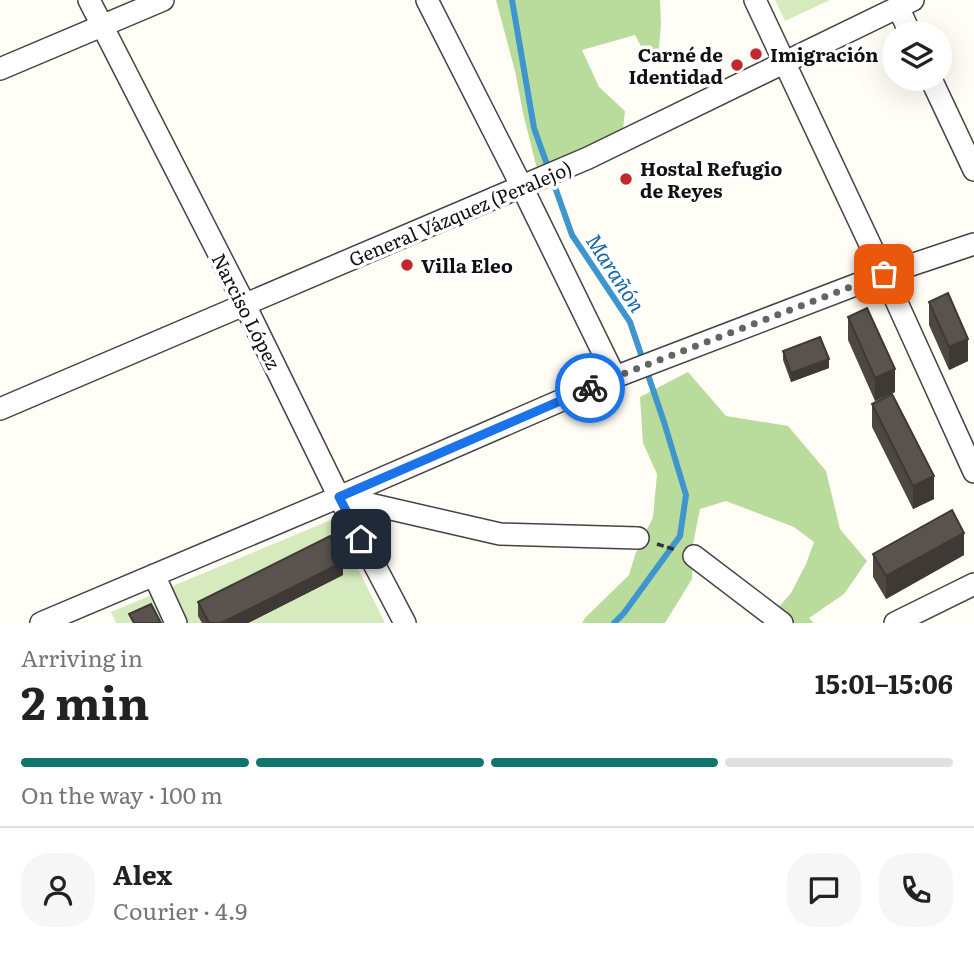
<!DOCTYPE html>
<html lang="en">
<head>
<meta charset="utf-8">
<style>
	body { margin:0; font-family:Literata,serif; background:#f6f6f6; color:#222; height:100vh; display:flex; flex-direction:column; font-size:26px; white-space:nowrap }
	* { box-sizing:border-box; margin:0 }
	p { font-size:23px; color:#767676 }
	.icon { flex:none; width:38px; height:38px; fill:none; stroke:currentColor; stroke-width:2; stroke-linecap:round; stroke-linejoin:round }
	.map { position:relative; height:623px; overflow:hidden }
	.drawer { display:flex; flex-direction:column; background:#fff; flex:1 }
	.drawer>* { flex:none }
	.buttons { position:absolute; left:882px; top:21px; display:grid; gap:14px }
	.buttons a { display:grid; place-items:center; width:70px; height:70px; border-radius:50%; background:#fff; box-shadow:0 7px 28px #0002; font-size:35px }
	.pin { position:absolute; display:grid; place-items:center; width:60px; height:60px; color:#fff; margin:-30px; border-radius:14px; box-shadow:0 4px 10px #0006 }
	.courier { position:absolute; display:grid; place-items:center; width:70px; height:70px; margin:-35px; border:5px solid #1a73e8; border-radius:50%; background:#fff; color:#222; box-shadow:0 2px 9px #0007 }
	.headline em { font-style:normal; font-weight:700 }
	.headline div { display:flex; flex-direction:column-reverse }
	.headline { display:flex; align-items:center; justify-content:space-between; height:119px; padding:0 21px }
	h1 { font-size:46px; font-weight:700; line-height:52px }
	.bar { display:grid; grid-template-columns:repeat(4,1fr); gap:10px 7px; align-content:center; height:84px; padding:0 21px }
	.bar i { height:9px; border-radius:5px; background:#e0e0e0 }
	.bar .current { background:#0f766e }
	.bar p { grid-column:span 4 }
	.line { display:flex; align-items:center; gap:18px; padding:0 21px; border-top:2px solid #e0e0e0 }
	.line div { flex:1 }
	.round { display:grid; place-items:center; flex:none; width:74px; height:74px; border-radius:28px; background:#f6f6f6 }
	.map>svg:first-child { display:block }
</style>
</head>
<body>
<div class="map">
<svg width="974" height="623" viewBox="0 0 974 623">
	<rect width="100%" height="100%" fill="#fffdf5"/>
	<path fill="#d5ebbd" d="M775,0H830L785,21Z
		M333,519L385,623H116L111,612Z"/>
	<path fill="#b9dc9c" d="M496,0H660L661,25L658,59H648L635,35L582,50L599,87L625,111L623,129L537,169L523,113L515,71Z
		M688,372L726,416L788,426L826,471L840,529L867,561L844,594L809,618L814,623H765L791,593L806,564L814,542L794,527L726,501L700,509L693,544L692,579L665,623H582L585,618L629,575L635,555L653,517L657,474L643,443L640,397Z"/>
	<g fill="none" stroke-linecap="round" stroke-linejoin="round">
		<path stroke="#3f96cf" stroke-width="6" d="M512,0L534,128L572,235L630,322L664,422L686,495L680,536L624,613L614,623"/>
		<defs>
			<path id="minor" d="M89,0L245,305L339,497L405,623
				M427,0L522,187L615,377
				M755,0L884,274L974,472
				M898,7L910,33
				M0,69L163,0
				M931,79L974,170
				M0,409L588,158L913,0
				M339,497L500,534L638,538
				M694,556L782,623
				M154,575L176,623
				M41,623L339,497L615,377L884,274L974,244
				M895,623L974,584"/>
		</defs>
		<use href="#minor" stroke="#444" stroke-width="24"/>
		<path stroke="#333" stroke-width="3.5" stroke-dasharray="7 3.5" stroke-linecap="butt" d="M657,544L676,550"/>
		<use href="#minor" stroke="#fff" stroke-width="21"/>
	</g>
	<path fill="#4d4742" d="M929,302L968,361L949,370L929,325Z
		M848,317L895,392L875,401L848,340Z
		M783,351L829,368L791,382L783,360Z
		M872,404L934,499L913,509L872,427Z
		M873,554L964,555L886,599L873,577Z
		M343,575L248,623H202L198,616V602Z"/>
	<path fill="#3f3936" d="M968,339V361L949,370V347Z
		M829,359V368L791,382V373Z
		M895,369V392L875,401V378Z
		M934,476V499L913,509V486Z
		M964,533V555L886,599V576Z
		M343,562V575L248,623H221Z"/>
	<path fill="#5a524d" stroke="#3f3936" stroke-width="2" d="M948,293L968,339L949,347L929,302Z
		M867,308L895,369L875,378L848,317Z
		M820,337L829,359L791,373L783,351Z
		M892,394L934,476L913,486L872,404Z
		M952,510L964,533L886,576L873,554Z
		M330,536L343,562L221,623H209L198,602Z
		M151,604L161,623H134L129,614Z"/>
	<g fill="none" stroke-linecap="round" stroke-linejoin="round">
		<path stroke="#646461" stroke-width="7" stroke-dasharray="0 12.6" d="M590,388L615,377L884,274"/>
		<path stroke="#1a73e8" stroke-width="9" d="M361,539L339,497L590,388"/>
	</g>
	<g fill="#c4262e" stroke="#fff" stroke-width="2.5">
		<circle cx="756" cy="54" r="7"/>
		<circle cx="737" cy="65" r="7"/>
		<circle cx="626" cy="179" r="7"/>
		<circle cx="407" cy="265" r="7"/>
	</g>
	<g text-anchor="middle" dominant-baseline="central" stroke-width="7" stroke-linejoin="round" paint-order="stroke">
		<g font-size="19" font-weight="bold" fill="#111" stroke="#fff" text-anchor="start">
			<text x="723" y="54" text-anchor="end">Carné de<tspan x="723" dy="22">Identidad</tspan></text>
			<text x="770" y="54">Imigración</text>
			<text x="640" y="168">Hostal Refugio<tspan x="640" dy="22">de Reyes</tspan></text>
			<text x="421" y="265">Villa Eleo</text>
		</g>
		<g font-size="19" fill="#111" stroke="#fff">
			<text transform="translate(460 213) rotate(-23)">General Vázquez (Peralejo)</text>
			<text transform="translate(247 311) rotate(63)">Narciso López</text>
		</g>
		<g font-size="21" font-style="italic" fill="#1768a6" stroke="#fff">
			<text transform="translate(617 272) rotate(57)">Marañón</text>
		</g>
	</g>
</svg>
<div class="buttons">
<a><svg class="icon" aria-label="layers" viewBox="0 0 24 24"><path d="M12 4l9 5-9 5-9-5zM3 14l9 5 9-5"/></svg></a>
</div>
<div class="pin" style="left:884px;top:274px;background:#ea580c"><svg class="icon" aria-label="bag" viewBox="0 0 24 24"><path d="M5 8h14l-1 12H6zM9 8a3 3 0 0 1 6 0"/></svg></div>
<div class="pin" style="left:361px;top:539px;background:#1f2937"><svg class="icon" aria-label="home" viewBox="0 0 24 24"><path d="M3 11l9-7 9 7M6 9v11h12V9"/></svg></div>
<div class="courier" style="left:590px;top:388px"><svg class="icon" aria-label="bike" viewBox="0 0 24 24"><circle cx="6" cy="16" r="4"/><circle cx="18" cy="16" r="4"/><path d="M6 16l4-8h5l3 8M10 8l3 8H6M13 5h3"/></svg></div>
</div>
<section class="drawer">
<div class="headline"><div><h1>2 min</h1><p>Arriving in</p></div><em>15:01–15:06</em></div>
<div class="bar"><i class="current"></i><i class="current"></i><i class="current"></i><i></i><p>On the way · 100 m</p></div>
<div class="line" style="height:126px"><a class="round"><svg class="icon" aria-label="person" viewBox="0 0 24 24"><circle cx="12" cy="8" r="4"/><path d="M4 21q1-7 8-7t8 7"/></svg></a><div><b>Alex</b><p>Courier · 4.9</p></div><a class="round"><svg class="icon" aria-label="chat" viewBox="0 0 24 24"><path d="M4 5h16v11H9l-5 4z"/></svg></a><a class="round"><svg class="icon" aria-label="phone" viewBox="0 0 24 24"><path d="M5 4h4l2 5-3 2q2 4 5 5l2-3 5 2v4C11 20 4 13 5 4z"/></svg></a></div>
</section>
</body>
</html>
